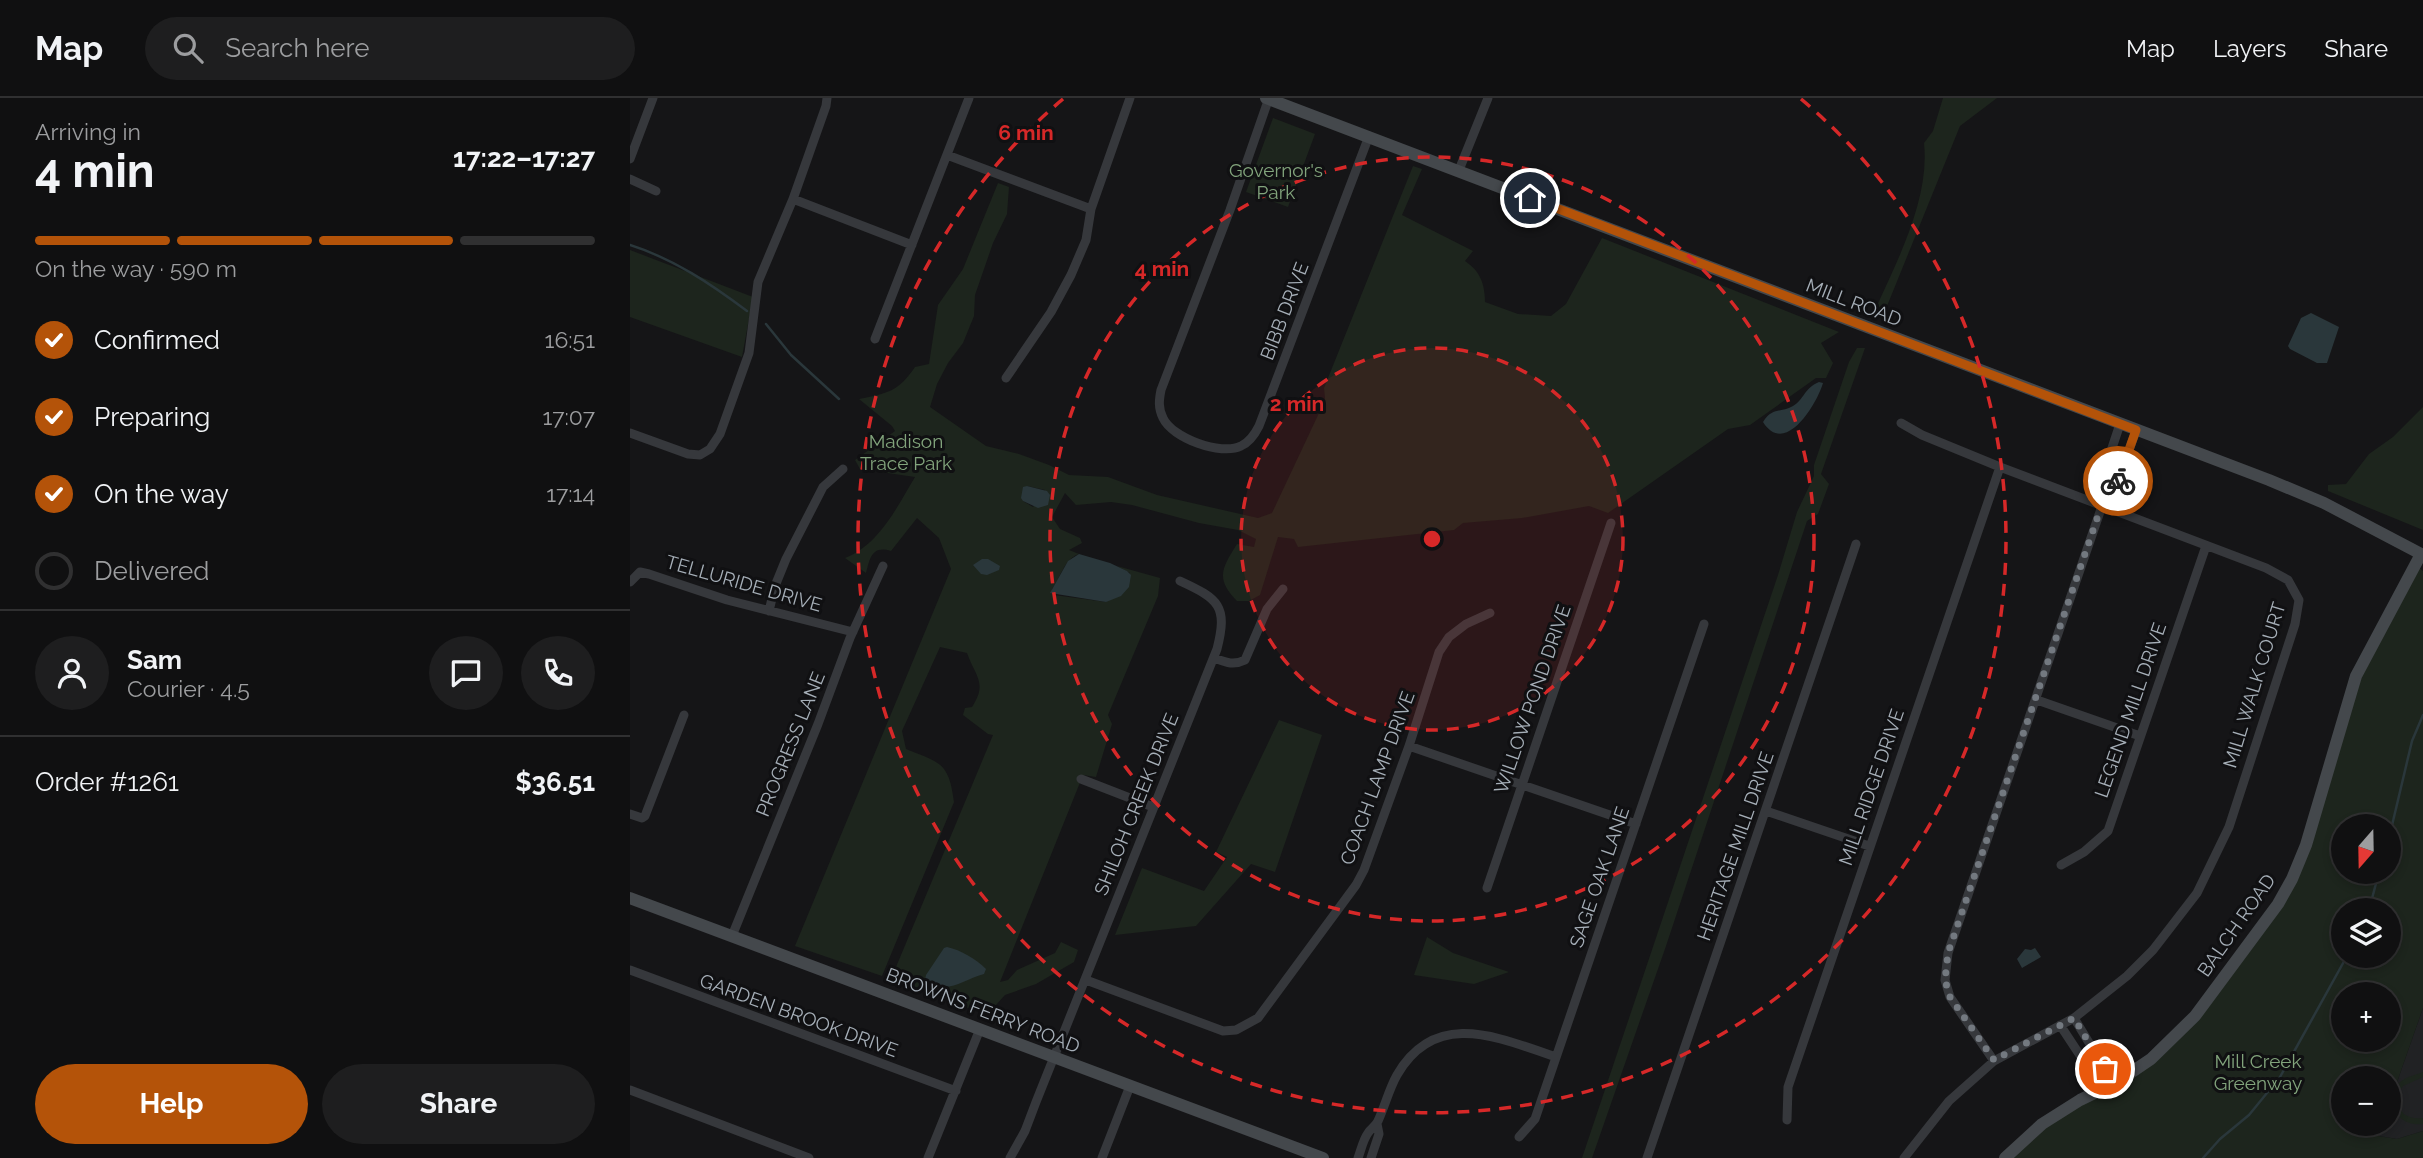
<!DOCTYPE html>
<html lang="en">
<head>
<meta charset="utf-8">
<style>
	body { margin:0; font-family:Raleway,sans-serif; background:#1e1e1f; color:#f1f3f6; height:100vh; display:flex; flex-direction:column; font-size:26px; white-space:nowrap }
	* { box-sizing:border-box; margin:0 }
	p { font-size:23px; color:#9c9d9f }
	.icon { flex:none; width:38px; height:38px; fill:none; stroke:currentColor; stroke-width:2; stroke-linecap:round; stroke-linejoin:round }
	.map { position:relative; flex:1; overflow:hidden }
	.panel { display:flex; flex-direction:column; background:#101011; width:630px }
	.panel>* { flex:none }
	.needle { width:46px; rotate:200deg }
	.fabs { position:absolute; left:1701px; top:716px; display:grid; gap:14px }
	.fabs a { display:grid; place-items:center; width:70px; height:70px; border-radius:50%; background:#101011; box-shadow:0 4px 10px #0003,0 0 0 2px #303031; font-size:35px }
	.pin { position:absolute; display:grid; place-items:center; width:60px; height:60px; color:#fff; margin:-30px; border:4px solid #fff; border-radius:50%; box-shadow:0 2px 7px #0007 }
	.courier { position:absolute; display:grid; place-items:center; width:70px; height:70px; margin:-35px; border:5px solid #b45309; border-radius:50%; background:#fff; color:#222; box-shadow:0 2px 9px #0007 }
	.head em { font-style:normal; font-weight:700 }
	.head div { display:flex; flex-direction:column-reverse }
	.head { display:flex; align-items:center; justify-content:space-between; height:119px; padding:0 35px }
	h1 { font-size:46px; font-weight:700; line-height:52px }
	.bar { display:grid; grid-template-columns:repeat(4,1fr); gap:10px 7px; align-content:center; height:84px; padding:0 35px }
	.bar i { height:9px; border-radius:5px; background:#303031 }
	.bar .active { background:#b45309 }
	.bar p { grid-column:span 4 }
	.line { display:flex; align-items:center; gap:18px; padding:0 35px; border-top:2px solid #303031 }
	.line div { flex:1 }
	.round { display:grid; place-items:center; flex:none; width:74px; height:74px; border-radius:37px; background:#1e1e1f }
	ol { padding:0 35px; list-style:none }
	li { display:flex; align-items:center; gap:21px; height:77px }
	li p { margin-inline-start:auto }
	li .icon { padding:7px; border-radius:50%; background:#b45309; color:#fff; stroke-width:4 }
	li:last-child { color:#9c9d9f }
	li i { width:38px; height:38px; border:4px solid #303031; border-radius:50% }
	.action { display:flex; gap:14px; margin-top:auto; padding:14px 35px }
	.action a { flex:1; height:80px; border-radius:42px; background:#b45309; color:#fff; font-size:28px; font-weight:700; line-height:80px; text-align:center }
	.action a+a { background:#1e1e1f; color:#f1f3f6 }
	header { display:flex; align-items:center; gap:42px; box-sizing:border-box; height:98px; padding:0 35px; background:#101011; border-bottom:2px solid #303031 }
	header strong { font-size:33px }
	nav { display:flex; gap:38px; margin-inline-start:auto; font-size:24px }
	.search { width:490px; height:63px; background:#1e1e1f; display:flex; align-items:center; gap:18px; box-sizing:border-box; padding:0 24px; border-radius:38px; color:#9c9d9f; font-size:26px }
	main { display:flex; flex:1; min-height:0 }
	.map>svg:first-child { display:block }
</style>
</head>
<body>
<header>
<strong>Map</strong>
<div class="search"><svg class="icon" aria-label="search" viewBox="0 0 24 24"><circle cx="10" cy="10" r="6"/><path d="M15 15l6 6"/></svg>Search here</div>
<nav><a>Map</a><a>Layers</a><a>Share</a></nav>
</header>
<main>
<section class="panel">
<div class="head"><div><h1>4 min</h1><p>Arriving in</p></div><em>17:22–17:27</em></div>
<div class="bar"><i class="active"></i><i class="active"></i><i class="active"></i><i></i><p>On the way · 590 m</p></div>
<ol>
<li><svg class="icon" aria-label="check" viewBox="0 0 24 24"><path d="M5 12l5 5 9-10"/></svg>Confirmed<p>16:51</p></li>
<li><svg class="icon" aria-label="check" viewBox="0 0 24 24"><path d="M5 12l5 5 9-10"/></svg>Preparing<p>17:07</p></li>
<li><svg class="icon" aria-label="check" viewBox="0 0 24 24"><path d="M5 12l5 5 9-10"/></svg>On the way<p>17:14</p></li>
<li><i></i>Delivered</li>
</ol>
<div class="line" style="height:126px"><a class="round"><svg class="icon" aria-label="person" viewBox="0 0 24 24"><circle cx="12" cy="8" r="4"/><path d="M4 21q1-7 8-7t8 7"/></svg></a><div><b>Sam</b><p>Courier · 4.5</p></div><a class="round"><svg class="icon" aria-label="chat" viewBox="0 0 24 24"><path d="M4 5h16v11H9l-5 4z"/></svg></a><a class="round"><svg class="icon" aria-label="phone" viewBox="0 0 24 24"><path d="M5 4h4l2 5-3 2q2 4 5 5l2-3 5 2v4C11 20 4 13 5 4z"/></svg></a></div>
<div class="line" style="height:91px"><div>Order #1261</div><b>$36.51</b></div>
<div class="action"><a>Help</a><a>Share</a></div>
</section>
<div class="map">
<svg width="1793" height="1060" viewBox="0 0 1793 1060">
	<rect width="100%" height="100%" fill="#151517"/>
	<path fill="#212224" d="M1793,910V1033L1767,1041L1748,1038L1752,1026H1759V1007Z"/>
	<path fill="#1d251d" fill-rule="evenodd" d="M1313,0H1367L1330,28L1255,213L1246,210C1268,161 1300,100 1294,45L1303,33Z
		M643,20L685,36L658,109L616,94Z
		M783,68L792,71L772,117L843,153L835,163C850,173 855,186 855,204L888,216L921,218L936,206L972,140L1209,234L1191,245L1203,265L1196,280H1186L1120,327L1098,331L978,415L959,408L892,420L833,425L824,432L668,449L664,441L648,439L630,497L619,503H607C585,481 592,470 607,446L624,449L626,441L608,432L569,425L502,407L481,404L446,407L435,395L422,419L430,431L450,440L452,445L439,452L449,456C434,461 431,479 422,491L424,497L476,504L500,475L487,468L530,480L528,498L478,617L482,626L466,679L453,677L370,884L378,882L387,872L425,855L431,844L448,852L444,864L406,886L375,897L365,908L349,914L261,881L363,637L358,636L333,617L335,610L342,609C358,585 345,578 337,555L310,549L272,633L276,651C310,665 319,664 324,704L252,878L165,848L321,471L309,440L287,420L261,453C242,447 240,460 236,475L215,460C249,447 267,409 285,379L230,371L225,362L265,333L262,328L229,301C258,295 268,294 285,269L299,266L308,207L333,171L368,85L379,89L377,116L363,145L345,197L344,218L333,245L318,265L307,286L300,309L356,348L389,356L419,367L439,377L478,379L527,397L628,420L642,415L689,315L695,300L694,290ZM397,388L415,392L403,409L393,403Z
		M0,152L123,199L112,259L0,219Z
		M1227,250H1235L1191,376L1199,386L1188,416L1177,423L1036,848L962,1060H952L1148,477L1167,414L1184,378V367L1219,264Z
		M1793,309V432L1698,393V387L1716,386L1739,356L1763,339Z
		M1785,466L1793,473V910L1766,987L1776,980L1793,974V979L1773,988C1761,1006 1772,1023 1793,1020V1026C1775,1028 1764,1018 1762,1000L1759,1007V980H1713V1026H1752L1748,1038L1767,1041L1793,1033V1060H1375L1384,1050L1487,984L1565,918L1662,781L1726,578ZM1713,728H1759V774H1713ZM1713,812H1759V858H1713ZM1713,896H1759V942H1713Z
		M649,622L692,637L645,774L621,766L566,828L485,837L512,770L574,793L597,759L586,754Z
		M797,839L823,855L879,874L844,886L784,877Z"/>
	<path fill="#2a373b" d="M1681,215L1709,229L1697,265H1687L1660,251L1658,248L1671,220Z
		M1189,284L1193,285C1187,306 1155,359 1133,324C1142,309 1151,315 1163,308C1174,302 1174,290 1189,284Z
		M397,388L417,393L420,397L418,407L408,410L393,403L391,400L393,389Z
		M449,456L480,465L497,473L501,477L499,489L491,498L476,504L420,495L438,463Z
		M352,461H358L370,468L369,472L357,477L351,476L343,467Z
		M317,849C331,852 346,861 356,871L354,876C331,882 318,898 295,882L296,877L314,850Z
		M1405,850L1411,859L1392,870L1387,861L1395,851L1401,852Z"/>
	<g fill="none" stroke-linecap="round" stroke-linejoin="round">
		<path stroke="#2a373b" stroke-width="2.5" d="M0,147C44,161 81,186 117,213
			M136,226L161,257L209,301
			M1759,740L1782,643L1793,617
			M1739,812L1749,774
			M1573,1060L1590,1041L1619,1017L1650,979L1717,858"/>
		<path stroke="#36383c" stroke-width="9" d="M639,0L600,112L531,292C529,302 528,310 533,320C542,340 591,358 611,348C620,344 625,336 629,328L739,38
			M317,57L461,111
			M0,61L23,0
			M829,72L858,0
			M0,81L26,93
			M163,101L282,147
			M245,241L339,0
			M376,280L421,214L441,177L456,142L461,111L500,0
			M1271,325L1292,337L1370,369L1636,470L1658,482L1669,502L1665,526L1599,729L1567,795L1523,852L1497,878L1444,920L1364,963L1319,1003L1274,1060
			M0,335L58,356L70,357L80,351L90,336L119,255L128,184L163,101L196,8L197,0
			M1472,408L1466,398L1490,326
			M0,484L10,474L19,476L97,502L223,534
			M139,513L145,488L156,461L193,389L213,371
			M584,560C595,564 603,568 615,562L637,511L653,491
			M1407,602L1510,638
			M779,648L1006,726
			M451,681L523,709
			M1136,713L1239,748
			M0,716L12,720L15,718L54,617
			M1431,767L1454,754L1478,733L1576,448
			M857,790L981,425
			M102,838L188,626L220,540L253,468
			M0,872L326,993
			M456,882L593,933L606,932L628,920L726,787L734,772L779,648L809,554L819,539L836,526L860,515
			M1444,920L1475,971L1487,984
			M1430,927L1461,974L1468,994
			M1364,963L1320,899L1315,882L1318,855L1472,408L1480,404L1506,333
			M0,992L179,1060
			M1157,1022L1158,989L1370,369
			M889,1039L905,1021L1074,526
			M298,1060L350,931
			M380,1060L395,1033L406,1004L587,551C598,508 589,501 550,483
			M472,1060L500,988
			M728,1060C731,1052 733,1042 738,1035C741,1030 746,1028 748,1023C755,1008 759,991 767,977C806,910 869,940 926,959
			M741,1060L749,1036L747,1026
			M1017,1060L1226,446"/>
		<path stroke="#44484c" stroke-width="12" d="M636,0L1639,382L1694,405L1793,457
			M0,800L693,1060
			M1375,1060L1412,1026L1450,1002L1487,984L1521,961L1565,918L1648,806L1662,781L1676,747L1726,578L1791,456"/>
	</g>
	<g fill="none" stroke-linecap="round" stroke-linejoin="round">
		<path stroke="#737980" stroke-width="7" stroke-dasharray="0 12.6" d="M1475,971L1444,920L1364,962L1320,899L1315,882L1318,855L1469,415L1472,408L1480,404L1488,383"/>
		<path stroke="#b45309" stroke-width="9" d="M900,100L1506,332L1488,383"/>
	</g>
	<circle cx="802" cy="441" r="191" fill="#d62828" fill-opacity=".12"/>
	<g fill="none" stroke="#d62828" stroke-width="3.5" stroke-dasharray="12 9">
		<circle cx="802" cy="441" r="191"/>
		<circle cx="802" cy="441" r="382"/>
		<path d="M1171 1A574 574 0 1 1 433 1"/>
	</g>
	<g text-anchor="middle" dominant-baseline="central" stroke-width="6" stroke-linejoin="round" paint-order="stroke">
		<g font-size="19" fill="#82a47c" stroke="#101012">
			<text x="646" y="72">Governor's<tspan x="646" dy="22">Park</tspan></text>
			<text x="276" y="343">Madison<tspan x="276" dy="22">Trace Park</tspan></text>
			<text x="1628" y="963">Mill Creek<tspan x="1628" dy="22">Greenway</tspan></text>
		</g>
		<g font-size="19" fill="#a6afb8" stroke="#101012">
			<text transform="translate(1224 204) rotate(21)">MILL ROAD</text>
			<text transform="translate(654 213) rotate(-69)">BIBB DRIVE</text>
			<text transform="translate(114 485) rotate(16)">TELLURIDE DRIVE</text>
			<text transform="translate(1624 587) rotate(-73)">MILL WALK COURT</text>
			<text transform="translate(902 601) rotate(-71)">WILLOW POND DRIVE</text>
			<text transform="translate(1500 612) rotate(-71)">LEGEND MILL DRIVE</text>
			<text transform="translate(160 646) rotate(-68)">PROGRESS LANE</text>
			<text transform="translate(747 680) rotate(-70)">COACH LAMP DRIVE</text>
			<text transform="translate(1241 689) rotate(-71)">MILL RIDGE DRIVE</text>
			<text transform="translate(506 706) rotate(-68)">SHILOH CREEK DRIVE</text>
			<text transform="translate(1105 748) rotate(-71)">HERITAGE MILL DRIVE</text>
			<text transform="translate(969 779) rotate(-71)">SAGE OAK LANE</text>
			<text transform="translate(1606 827) rotate(-55)">BALCH ROAD</text>
			<text transform="translate(353 912) rotate(21)">BROWNS FERRY ROAD</text>
			<text transform="translate(169 917) rotate(20)">GARDEN BROOK DRIVE</text>
		</g>
	</g>
	<circle cx="802" cy="441" r="10" fill="#d62828" stroke="#101012" stroke-width="3.5"/>
	<g font-size="21" text-anchor="middle" font-weight="bold" fill="#d62828" stroke="#101012" stroke-width="6" stroke-linejoin="round" paint-order="stroke">
		<text x="396" y="42">6 min</text>
		<text x="532" y="178">4 min</text>
		<text x="667" y="313">2 min</text>
	</g>
</svg>
<div class="fabs">
<a><svg class="needle" viewBox="-14 -14 28 28"><path d="M0-13l5 13h-10z" fill="#e53935"/><path d="M0 13l5-13h-10z" fill="#9c9d9f"/></svg></a>
<a><svg class="icon" aria-label="layers" viewBox="0 0 24 24"><path d="M12 4l9 5-9 5-9-5zM3 14l9 5 9-5"/></svg></a>
<a>+</a>
<a>−</a>
</div>
<div class="pin" style="left:1475px;top:971px;background:#ea580c"><svg class="icon" aria-label="bag" viewBox="0 0 24 24"><path d="M5 8h14l-1 12H6zM9 8a3 3 0 0 1 6 0"/></svg></div>
<div class="pin" style="left:900px;top:100px;background:#1f2937"><svg class="icon" aria-label="home" viewBox="0 0 24 24"><path d="M3 11l9-7 9 7M6 9v11h12V9"/></svg></div>
<div class="courier" style="left:1488px;top:383px"><svg class="icon" aria-label="bike" viewBox="0 0 24 24"><circle cx="6" cy="16" r="4"/><circle cx="18" cy="16" r="4"/><path d="M6 16l4-8h5l3 8M10 8l3 8H6M13 5h3"/></svg></div>
</div>
</main>
</body>
</html>
